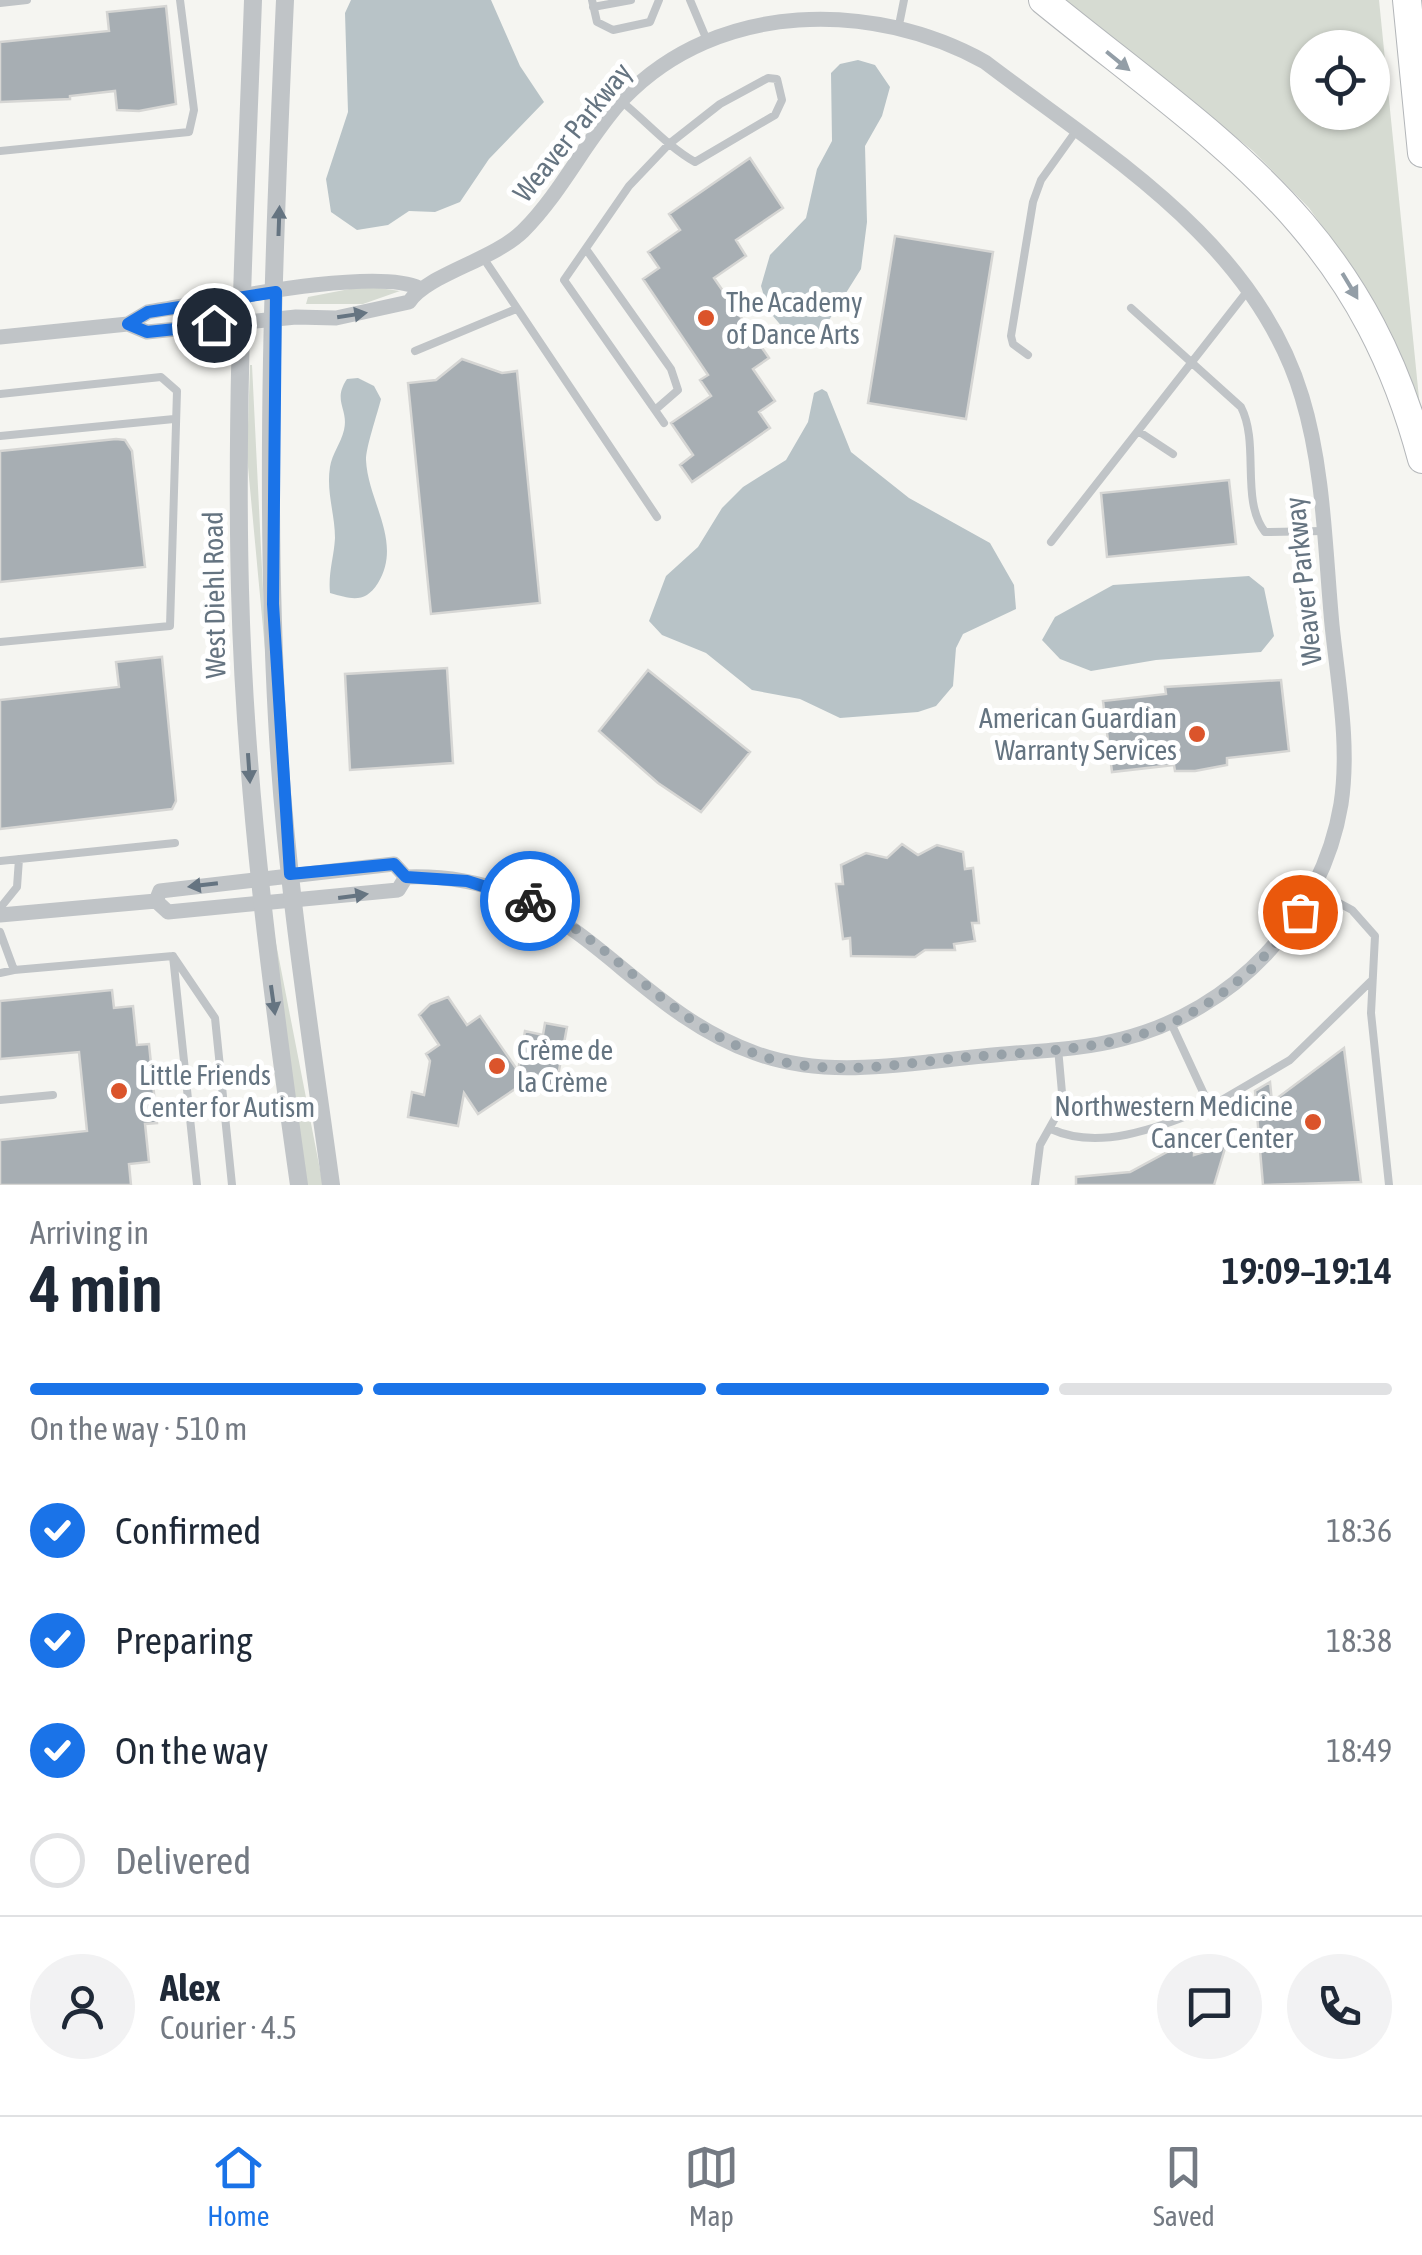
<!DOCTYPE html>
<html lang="en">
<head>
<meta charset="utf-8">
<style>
	body { margin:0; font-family:"Asap Condensed",sans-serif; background:#f2f2f3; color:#1f2937; height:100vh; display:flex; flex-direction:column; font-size:38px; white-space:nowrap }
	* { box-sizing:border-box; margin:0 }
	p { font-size:32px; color:#747a83 }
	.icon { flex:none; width:55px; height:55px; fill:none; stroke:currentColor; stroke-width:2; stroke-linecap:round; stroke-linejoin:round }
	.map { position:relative; height:1185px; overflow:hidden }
	.details { display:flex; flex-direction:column; background:#fff; flex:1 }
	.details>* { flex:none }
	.tools { position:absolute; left:1290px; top:30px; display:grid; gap:20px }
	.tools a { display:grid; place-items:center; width:100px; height:100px; border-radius:50%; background:#fff; box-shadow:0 2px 8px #0004; font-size:50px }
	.pin { position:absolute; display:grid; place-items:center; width:85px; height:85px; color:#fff; margin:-42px; border:5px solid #fff; border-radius:50%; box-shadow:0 2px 10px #0007 }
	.courier { position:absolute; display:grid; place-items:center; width:100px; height:100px; margin:-50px; border:8px solid #1a73e8; border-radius:50%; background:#fff; color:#222; box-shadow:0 2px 12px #0007 }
	.headline em { font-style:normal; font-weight:600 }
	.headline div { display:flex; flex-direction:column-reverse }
	.headline { display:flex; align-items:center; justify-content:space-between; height:170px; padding:0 30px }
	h1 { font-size:65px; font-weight:600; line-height:75px }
	.bar { display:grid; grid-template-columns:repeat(4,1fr); gap:15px 10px; align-content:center; height:120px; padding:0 30px }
	.bar i { height:12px; border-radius:8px; background:#e0e1e3 }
	.bar .active { background:#1a73e8 }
	.bar p { grid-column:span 4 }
	.line { display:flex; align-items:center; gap:25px; padding:0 30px; border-top:2px solid #e0e1e3 }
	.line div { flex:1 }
	.round { display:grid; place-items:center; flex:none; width:105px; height:105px; border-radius:52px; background:#f2f2f3 }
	ol { padding:0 30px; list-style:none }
	li { display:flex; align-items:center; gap:30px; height:110px }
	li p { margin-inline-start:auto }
	li .icon { padding:10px; border-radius:50%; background:#1a73e8; color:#fff; stroke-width:4 }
	li:last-child { color:#747a83 }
	li i { width:55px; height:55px; border:5px solid #e0e1e3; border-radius:50% }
	.tabs { display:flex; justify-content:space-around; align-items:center; height:140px; border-top:2px solid #e0e1e3; background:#fff; font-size:28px; color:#747a83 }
	.tabs a { display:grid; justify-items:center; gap:5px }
	.tabs .active { color:#1a73e8 }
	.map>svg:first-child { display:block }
</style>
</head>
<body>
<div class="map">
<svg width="1422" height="1185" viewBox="0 0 1422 1185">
	<rect width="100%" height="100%" fill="#f5f5f1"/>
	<path fill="#d6dbd2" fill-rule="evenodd" d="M1066,0H1379L1420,408L1365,286L1309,208L1253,151ZM1308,48H1372V112H1308Z
		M365,286L400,291L363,304H306L308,297Z
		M250,365H252L267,671L247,456Z
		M274,933L323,1185H305Z"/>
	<path fill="#b8c3c7" d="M351,0H491L520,66L544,102L489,159L460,202L435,212L409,211L388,225L357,230L331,212L326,179L348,112L345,13Z
		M858,60L875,65L890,87L882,116L865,146L867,222L861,269L819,336L803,344L794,341L768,310L761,286L770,255L806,218L817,169L832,141L831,73L840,64Z
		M358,378L374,386L381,399C377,415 366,447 366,460C368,502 403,542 378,583C365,604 351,599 330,593C328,573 334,557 335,538C335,514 326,492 330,467C332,454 341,443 344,430C349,409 332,401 347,379Z
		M822,389L827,392L851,452L909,498L990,543L1014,585L1016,609L963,634L956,648L953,686L936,706L918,712L840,718L800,699L752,690L706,653L662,635L649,621L666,576L698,547L722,508L743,487L786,460L808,422L814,393Z
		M1249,576L1264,588L1274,636L1261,652L1156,660L1091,671L1060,659L1042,640L1055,617L1113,585Z"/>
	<path fill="#a7aeb3" stroke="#d6d6d4" stroke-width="2.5" d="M166,6L176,104L139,111L117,110L115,91L70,96V99L0,102V42L109,31L107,12Z
		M750,158L783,208L736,240L746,256L714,278L769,358L753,369L775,401L759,412L770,428L692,482L680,465L693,455L671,423L711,396L700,380L708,375L643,279L659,268L648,252L680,230L669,214Z
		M895,236L993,252L966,419L868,403Z
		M462,359L502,373L517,371L540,603L431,614L408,383L436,380Z
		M116,439L125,440L132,451L145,567L0,582V451Z
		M1229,480L1236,544L1107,557L1101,493Z
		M162,657L176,801L172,809L0,829V700L119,687L116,662Z
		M447,668L453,763L350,770L345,674Z
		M648,670L750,752L701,812L658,783L599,731Z
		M1281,680L1289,751L1227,758V765L1195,771H1175L1174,765L1112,772L1103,701L1166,694L1165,687Z
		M902,844L918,855L937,845L963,852L965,869L973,868L979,923H972L975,941L954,944L955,950H925L915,957L851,956L850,938L843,939L836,884H843L841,865L866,853L887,858Z
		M112,990L114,1008L133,1006L137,1045L149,1044L157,1123L145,1124L149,1162L129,1164L131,1185H0V1140L87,1131L79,1052L0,1059V1001Z
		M448,997L467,1025L480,1016L518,1071L525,1031L543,1035L545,1023L567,1027L556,1087L527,1081L478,1114L464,1093L458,1126L408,1117L412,1092L424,1095L430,1061L426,1054L439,1045L419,1015L430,1004Z
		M1344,1048L1361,1182L1263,1185L1255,1091L1270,1082L1272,1102Z
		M1195,1137L1194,1155L1226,1145L1214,1185H1076V1177L1130,1172Z"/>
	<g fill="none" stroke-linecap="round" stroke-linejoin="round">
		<defs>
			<path id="motorway" d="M1043,0C1220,144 1359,223 1422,459
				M1407,0L1422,153"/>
		</defs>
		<use href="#motorway" stroke="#b3b6b9" stroke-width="30"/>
		<path stroke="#c0c4c7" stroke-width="8" d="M592,0L597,22L613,30L650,22L659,0
			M690,0L706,38
			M0,3L27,0
			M593,7L631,0
			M900,20L904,0
			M621,101C646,121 667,146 695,162L775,115L782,100L777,79L768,78L720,104L669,144L629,186L564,280L664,423
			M0,151L189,132L194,110L180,0
			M586,249L671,369L678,390L655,410
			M484,259L657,517
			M1131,308L1241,407C1260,444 1240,500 1265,532L1323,531
			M415,351L516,309
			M1028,355L1013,344L1011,336L1033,202L1041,180L1076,131
			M0,394L161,377L177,391L170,626L0,642
			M1138,431L1173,454
			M0,436L174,419
			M1051,542L1249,289
			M0,861L175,843
			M1313,889L1352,910L1375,936L1371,1013L1389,1185
			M0,908L17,887L19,859
			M0,932L14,970L0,973
			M173,956L197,1185
			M14,970L173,956L215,1018L232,1185
			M0,1100L53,1095
			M1210,1107L1290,1060L1370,982
			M1051,1129C1101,1152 1161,1126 1210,1107L1171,1023
			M1035,1185L1040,1145L1063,1104L1058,1048"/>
		<path stroke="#c0c4c7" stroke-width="15" d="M128,324L147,332L296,317L336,318L409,302C428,274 492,261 523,231C563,191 586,139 624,98C718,0 874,0 985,62C1107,155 1255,241 1302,397C1324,469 1325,550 1332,625C1338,683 1350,745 1341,804C1322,919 1233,1011 1122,1039C1077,1051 1028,1051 983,1056C907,1063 828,1080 755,1053C619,1004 574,871 406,877
			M0,337L128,324L148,312C205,303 374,266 419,288
			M156,901L160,891L394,864L406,877
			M0,915L156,901L168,912L398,890L406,877"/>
		<path stroke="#c0c4c7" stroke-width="18" d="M253,0C246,196 235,394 240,590C245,790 271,987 299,1185
			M285,0C274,239 264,480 277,719C285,875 310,1030 331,1185"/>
		<use href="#motorway" stroke="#fff" stroke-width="28"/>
	</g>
	<defs><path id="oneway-solid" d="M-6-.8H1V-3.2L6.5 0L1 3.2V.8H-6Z" transform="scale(2.5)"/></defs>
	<g fill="#939ea7">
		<use href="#oneway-solid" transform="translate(1118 61) rotate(39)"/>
		<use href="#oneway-solid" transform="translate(1350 286) rotate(59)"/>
	</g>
	<g fill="#657481">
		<use href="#oneway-solid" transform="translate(279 221) rotate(-88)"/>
		<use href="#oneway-solid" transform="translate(352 315) rotate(-9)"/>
		<use href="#oneway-solid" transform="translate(249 768) rotate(86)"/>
		<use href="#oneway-solid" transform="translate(203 885) rotate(173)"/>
		<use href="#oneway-solid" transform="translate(353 896) rotate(-8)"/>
		<use href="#oneway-solid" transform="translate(273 1000) rotate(82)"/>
	</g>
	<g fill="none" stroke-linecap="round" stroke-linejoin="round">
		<path stroke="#97a1a8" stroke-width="10" stroke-dasharray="0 18" d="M530,901C610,941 665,1018 749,1051C767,1059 788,1064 808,1066C858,1072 909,1063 959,1058C1031,1051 1110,1052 1176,1021C1227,996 1268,959 1300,912"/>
		<path stroke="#1a73e8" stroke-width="12" d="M214,325L147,332L128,324L148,312L276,292L273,604L290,874L394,864L406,877L467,881L530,901"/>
	</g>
	<g fill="#db542b" stroke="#fff" stroke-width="4">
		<circle cx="706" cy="318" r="10"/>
		<circle cx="1197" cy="734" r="10"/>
		<circle cx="497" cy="1066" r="10"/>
		<circle cx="119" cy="1091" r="10"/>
		<circle cx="1313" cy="1122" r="10"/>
	</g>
	<g text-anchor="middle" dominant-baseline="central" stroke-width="10" stroke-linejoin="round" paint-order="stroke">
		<g font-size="28" fill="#657481" stroke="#fff">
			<text transform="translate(572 132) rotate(-51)">Weaver Parkway</text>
			<text transform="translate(1303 581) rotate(-96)">Weaver Parkway</text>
			<text transform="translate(214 595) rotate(-91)">West Diehl Road</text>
		</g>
		<g font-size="28" fill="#657481" stroke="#fff" text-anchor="start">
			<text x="726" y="302">The Academy<tspan x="726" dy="32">of Dance Arts</tspan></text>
			<text x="1177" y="718" text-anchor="end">American Guardian<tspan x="1177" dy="32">Warranty Services</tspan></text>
			<text x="517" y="1050">Crème de<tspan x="517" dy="32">la Crème</tspan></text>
			<text x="139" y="1075">Little Friends<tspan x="139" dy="32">Center for Autism</tspan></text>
			<text x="1293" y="1106" text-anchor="end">Northwestern Medicine<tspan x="1293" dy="32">Cancer Center</tspan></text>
		</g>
	</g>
</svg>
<div class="tools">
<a><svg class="icon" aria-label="locate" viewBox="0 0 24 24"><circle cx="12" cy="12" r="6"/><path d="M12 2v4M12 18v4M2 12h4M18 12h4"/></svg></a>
</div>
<div class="pin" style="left:1300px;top:912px;background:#ea580c"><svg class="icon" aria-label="bag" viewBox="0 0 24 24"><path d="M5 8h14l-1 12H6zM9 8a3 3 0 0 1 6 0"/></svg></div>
<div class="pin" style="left:214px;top:325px;background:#1f2937"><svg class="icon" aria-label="home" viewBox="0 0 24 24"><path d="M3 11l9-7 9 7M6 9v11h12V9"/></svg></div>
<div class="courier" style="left:530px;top:901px"><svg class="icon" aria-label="bike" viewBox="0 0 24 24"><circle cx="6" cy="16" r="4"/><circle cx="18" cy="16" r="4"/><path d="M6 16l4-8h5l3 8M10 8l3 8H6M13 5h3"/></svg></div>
</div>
<section class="details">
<div class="headline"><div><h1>4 min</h1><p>Arriving in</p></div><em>19:09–19:14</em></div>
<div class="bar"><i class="active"></i><i class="active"></i><i class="active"></i><i></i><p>On the way · 510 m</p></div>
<ol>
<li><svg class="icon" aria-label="check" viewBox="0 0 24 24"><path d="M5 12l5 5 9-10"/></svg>Confirmed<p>18:36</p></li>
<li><svg class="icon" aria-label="check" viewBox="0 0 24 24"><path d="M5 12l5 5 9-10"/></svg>Preparing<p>18:38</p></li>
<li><svg class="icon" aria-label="check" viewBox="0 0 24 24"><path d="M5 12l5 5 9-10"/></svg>On the way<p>18:49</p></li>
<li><i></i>Delivered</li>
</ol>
<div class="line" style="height:180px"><a class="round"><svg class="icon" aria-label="person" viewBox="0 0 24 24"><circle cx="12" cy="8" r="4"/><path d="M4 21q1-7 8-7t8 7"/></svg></a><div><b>Alex</b><p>Courier · 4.5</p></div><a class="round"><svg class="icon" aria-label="chat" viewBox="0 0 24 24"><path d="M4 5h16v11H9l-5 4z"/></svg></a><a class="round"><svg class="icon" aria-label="phone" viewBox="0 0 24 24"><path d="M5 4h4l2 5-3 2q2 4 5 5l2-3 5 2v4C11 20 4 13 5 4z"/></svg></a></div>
</section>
<nav class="tabs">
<a class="active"><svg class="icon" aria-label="home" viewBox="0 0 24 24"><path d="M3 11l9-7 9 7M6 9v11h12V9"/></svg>Home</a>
<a><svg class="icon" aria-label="map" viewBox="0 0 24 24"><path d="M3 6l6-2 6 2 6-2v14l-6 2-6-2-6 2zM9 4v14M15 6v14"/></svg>Map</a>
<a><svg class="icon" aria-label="saved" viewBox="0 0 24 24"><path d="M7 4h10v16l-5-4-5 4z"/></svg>Saved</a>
</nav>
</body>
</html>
